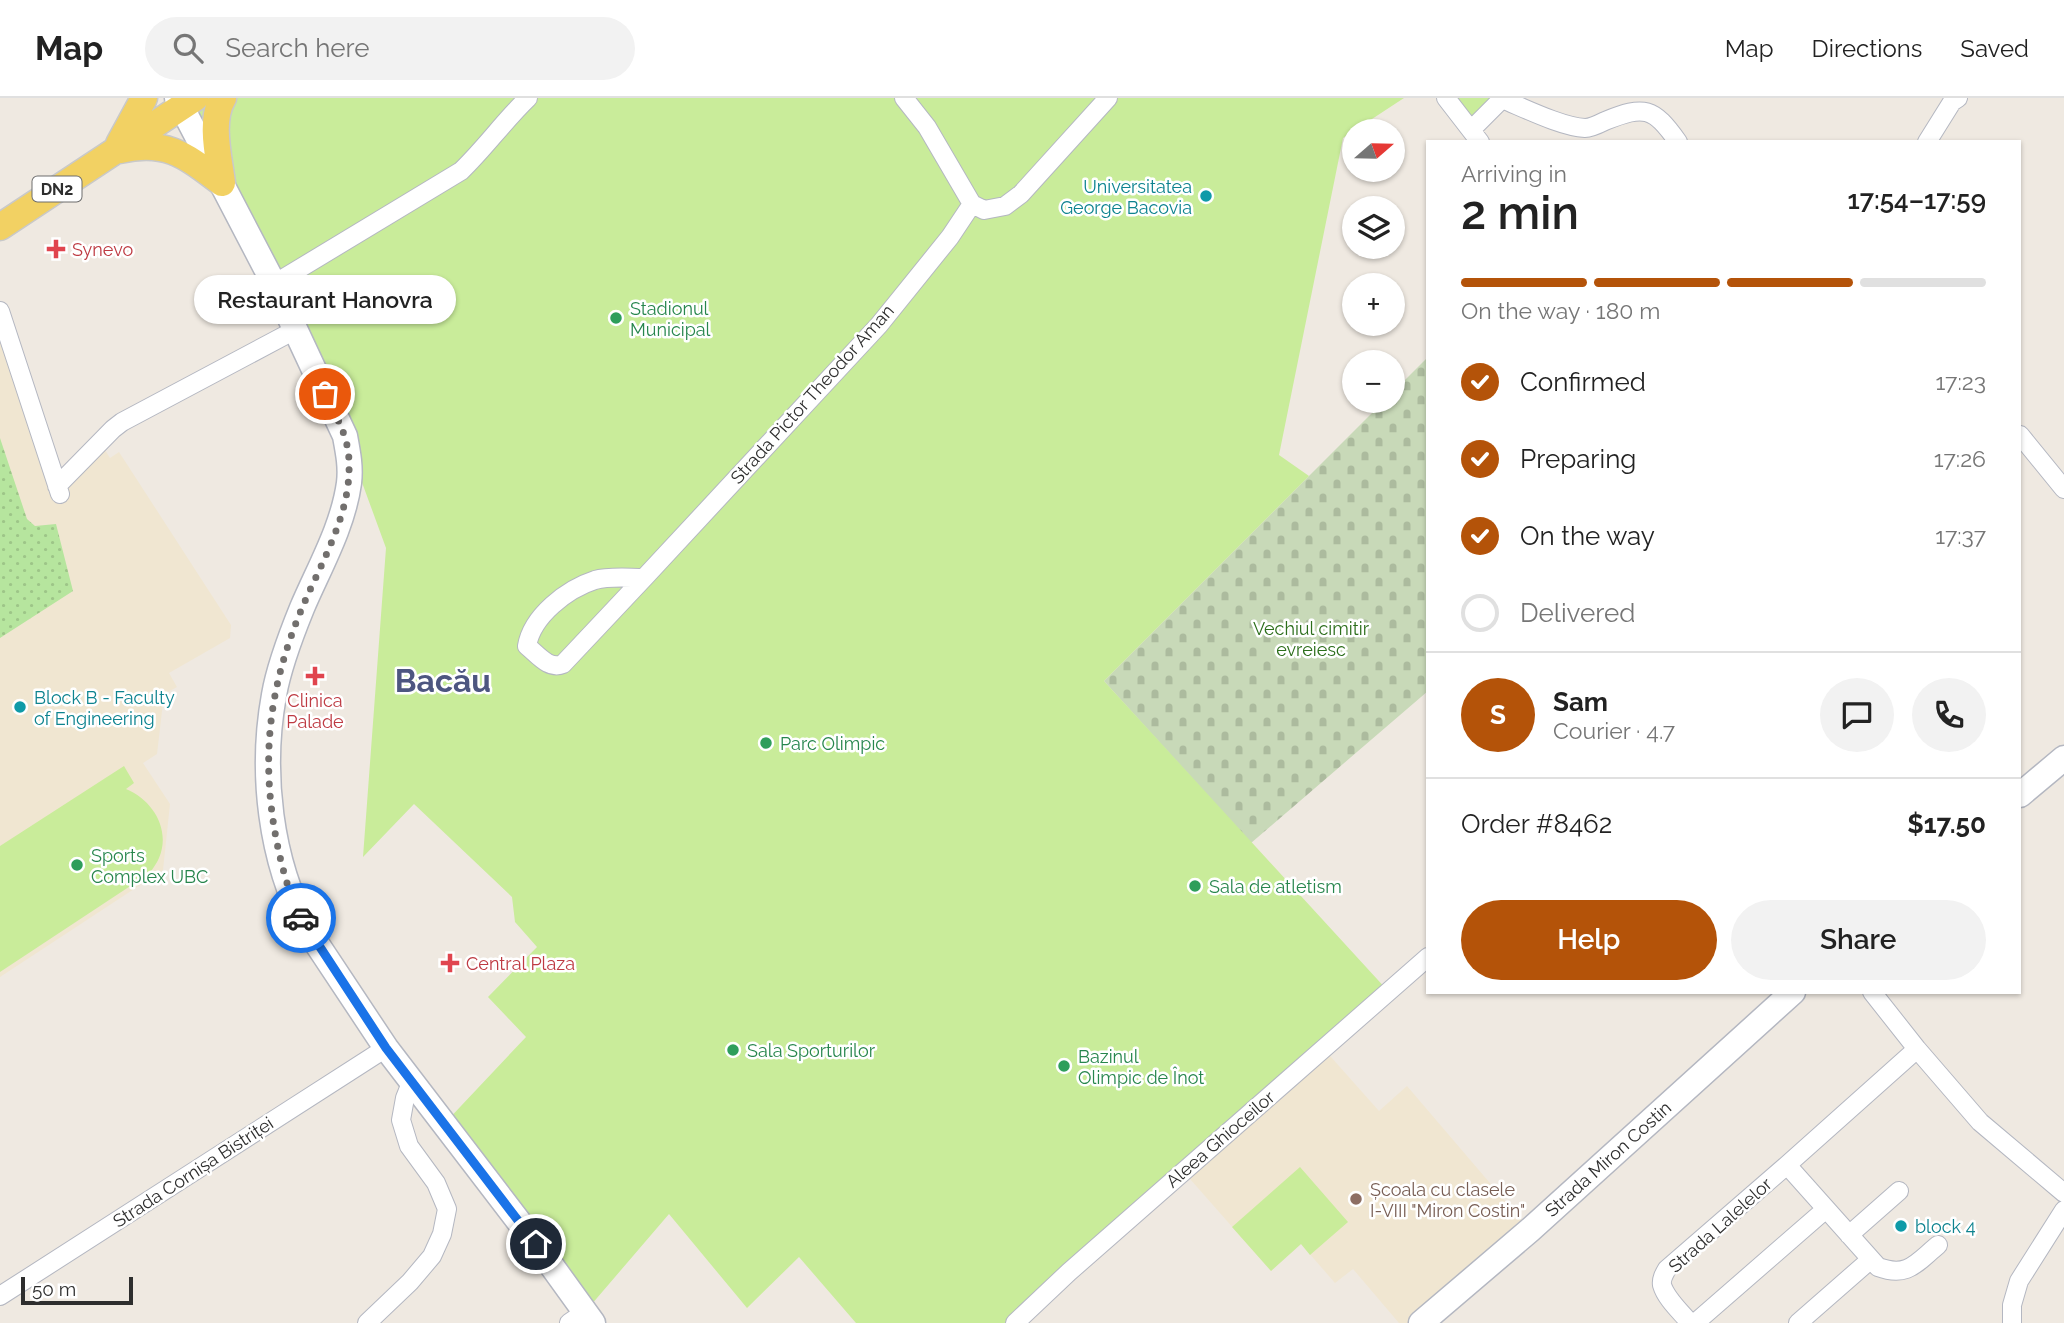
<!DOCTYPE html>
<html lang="en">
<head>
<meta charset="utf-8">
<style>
	body { margin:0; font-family:Raleway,sans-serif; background:#f2f2f2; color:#222; height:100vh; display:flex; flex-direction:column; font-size:26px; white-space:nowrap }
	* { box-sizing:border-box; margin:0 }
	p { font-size:23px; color:#767676 }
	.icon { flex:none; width:38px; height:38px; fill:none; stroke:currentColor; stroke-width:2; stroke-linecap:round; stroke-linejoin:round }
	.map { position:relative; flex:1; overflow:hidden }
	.side { position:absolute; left:1426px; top:42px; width:595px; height:854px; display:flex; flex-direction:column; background:#fff; border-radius:0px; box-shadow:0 2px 5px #0004 }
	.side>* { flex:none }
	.needle { width:46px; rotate:70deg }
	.controls { position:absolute; left:1342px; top:21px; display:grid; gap:14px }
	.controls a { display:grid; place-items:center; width:63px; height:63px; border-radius:50%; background:#fff; box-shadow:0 2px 5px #0004; font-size:35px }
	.scale { position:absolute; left:21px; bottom:18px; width:112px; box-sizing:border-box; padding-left:7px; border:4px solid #2e2e2e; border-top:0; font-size:19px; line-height:24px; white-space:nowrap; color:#2e2e2e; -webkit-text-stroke:5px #fff; paint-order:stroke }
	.pin { position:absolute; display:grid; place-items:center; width:60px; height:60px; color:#fff; margin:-30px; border:4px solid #fff; border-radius:50%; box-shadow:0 2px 7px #0007 }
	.courier { position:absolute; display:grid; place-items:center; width:70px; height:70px; margin:-35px; border:5px solid #1a73e8; border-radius:50%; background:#fff; color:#222; box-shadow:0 2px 9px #0007 }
	.bubble { position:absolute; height:49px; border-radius:24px; background:#fff; box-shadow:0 2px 5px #0004; font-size:23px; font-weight:600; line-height:49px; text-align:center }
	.summary em { font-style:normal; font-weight:600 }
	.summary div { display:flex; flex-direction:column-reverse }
	.summary { display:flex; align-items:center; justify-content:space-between; height:119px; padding:0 35px }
	h1 { font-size:46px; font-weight:600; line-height:52px }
	.bar { display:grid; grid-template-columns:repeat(4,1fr); gap:10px 7px; align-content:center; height:84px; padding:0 35px }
	.bar i { height:9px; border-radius:5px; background:#e0e0e0 }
	.bar .selected { background:#b45309 }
	.bar p { grid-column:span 4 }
	.line { display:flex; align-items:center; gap:18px; padding:0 35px; border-top:2px solid #e0e0e0 }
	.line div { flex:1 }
	.round { display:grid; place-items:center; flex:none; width:74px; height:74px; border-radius:37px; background:#f2f2f2 }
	ol { padding:0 35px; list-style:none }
	li { display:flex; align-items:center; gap:21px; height:77px }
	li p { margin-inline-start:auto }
	li .icon { padding:7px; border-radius:50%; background:#b45309; color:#fff; stroke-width:4 }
	li:last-child { color:#767676 }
	li i { width:38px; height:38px; border:4px solid #e0e0e0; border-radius:50% }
	.action { display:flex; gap:14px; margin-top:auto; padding:14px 35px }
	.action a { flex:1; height:80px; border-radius:42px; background:#b45309; color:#fff; font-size:28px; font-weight:600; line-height:80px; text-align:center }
	.action a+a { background:#f2f2f2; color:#222 }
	header { display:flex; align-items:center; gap:42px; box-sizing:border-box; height:98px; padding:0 35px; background:#fff; border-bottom:2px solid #e0e0e0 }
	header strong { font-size:33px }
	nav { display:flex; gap:38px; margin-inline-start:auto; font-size:24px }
	.search { width:490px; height:63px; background:#f2f2f2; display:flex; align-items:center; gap:18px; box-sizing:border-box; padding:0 24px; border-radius:38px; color:#767676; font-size:26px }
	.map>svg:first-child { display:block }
</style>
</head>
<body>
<header>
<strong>Map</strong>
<div class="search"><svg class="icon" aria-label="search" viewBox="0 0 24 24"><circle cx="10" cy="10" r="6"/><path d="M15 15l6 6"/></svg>Search here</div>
<nav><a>Map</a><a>Directions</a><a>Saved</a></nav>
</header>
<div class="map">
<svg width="2064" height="1225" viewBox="0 0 2064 1225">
	<defs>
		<pattern id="cemetery-stones" width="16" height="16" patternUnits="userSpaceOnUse" patternTransform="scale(1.75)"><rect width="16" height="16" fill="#c8d9b8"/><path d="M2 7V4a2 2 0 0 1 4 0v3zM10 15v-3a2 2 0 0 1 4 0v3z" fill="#acbb9e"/></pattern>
		<pattern id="park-dots" width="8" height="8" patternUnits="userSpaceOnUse" patternTransform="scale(1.75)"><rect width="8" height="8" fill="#b6e59e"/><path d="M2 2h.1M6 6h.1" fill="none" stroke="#9dc588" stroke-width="1.8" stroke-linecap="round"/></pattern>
	</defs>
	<rect width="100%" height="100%" fill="#efe9e1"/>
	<path fill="#f0e6d1" d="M0,213L59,395L105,352L110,360L119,354L231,527L230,540L169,575L177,589L164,596L157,656L143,665L170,706L163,772L0,879Z
		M1323,950L1379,1013L1407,988L1530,1132L1421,1225H1399L1353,1171L1335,1185L1301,1146L1271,1173L1183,1073Z"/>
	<path fill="url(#cemetery-stones)" d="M1428,259V593L1251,745L1104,583L1384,303H1393V294Z"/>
	<path fill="url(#park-dots)" d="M0,340L27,421L35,428L56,426L73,493L0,540Z"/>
	<path fill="#c9ec9a" d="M195,0H1404L1343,40L1279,357L1309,378L1104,583L1388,893L1011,1225H856L799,1159L747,1210L669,1116L585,1214L444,1026L526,939L488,899L537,849L515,824L512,799L414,706L363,759L386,450L345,338L181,9Z
		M1446,0H1503L1471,32Z
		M124,668L134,685L126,691C153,702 171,732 159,760C157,765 153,770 150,775L0,874V748Z
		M1300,1069L1348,1124L1310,1157L1301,1146L1271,1173L1232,1129Z"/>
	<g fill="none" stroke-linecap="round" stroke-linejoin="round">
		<defs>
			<path id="street" d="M904,0L927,29L972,106L984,112L1005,108L1021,96L1108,0
				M1446,0L1480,44
				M1471,32L1502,1C1524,10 1562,29 1585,30C1591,30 1599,26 1605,23C1645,7 1653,9 1678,44
				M1927,44L1952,4L1958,0
				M274,186L461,73C485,50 504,23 528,0
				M0,213L60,396
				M2020,337L2064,391
				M57,388L113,331L122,324L295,232
				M644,480L879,227L950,139L972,106
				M644,480L563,566C549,572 538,557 527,548C532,518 567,491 595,482C609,478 628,480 644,480Z
				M1872,894L1917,951L1980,1024L2064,1095
				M1787,1067L1878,1169C1908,1180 1916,1165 1938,1147
				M1849,1137L1899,1093
				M0,1198L386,950
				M367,1225L410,1184L432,1158L442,1136L447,1111L436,1085L409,1048L401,1022L405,1000L411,985
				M569,1225L585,1214
				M1015,1225L1069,1174L1428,859
				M1690,1225C1681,1214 1666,1201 1662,1187C1661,1181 1664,1176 1667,1171L1787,1067L1917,951
				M1695,1225L1826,1111
				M1798,1225L1870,1162
				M2012,1225V1207L2019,1183L2064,1112"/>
			<path id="secondary" d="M177,0L274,186L345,338C348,354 351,369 349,385C343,429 319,470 302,510C291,537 279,568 274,597C260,674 270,762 307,831L386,950L536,1146L593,1225
				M2020,697L2064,660
				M1421,1225L1530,1132L1793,894"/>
			<path id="primary" d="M119,46L144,0
				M120,52C167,41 186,58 222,85
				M222,85C219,60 209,23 223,0
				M0,129L195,0"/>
		</defs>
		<use href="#street" stroke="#b4b7c1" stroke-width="20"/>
		<use href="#secondary" stroke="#b4b7c1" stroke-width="27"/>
		<use href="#primary" stroke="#c9c9c9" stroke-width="29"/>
		<use href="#street" stroke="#fff" stroke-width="18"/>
		<use href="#secondary" stroke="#fff" stroke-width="24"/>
		<use href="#primary" stroke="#f2d163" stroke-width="26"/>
	</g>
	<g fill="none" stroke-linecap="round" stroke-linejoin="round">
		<path stroke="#726f6d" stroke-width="7" stroke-dasharray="0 12.6" d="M301,820C290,799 283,773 278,750C260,664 268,591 302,510C321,465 351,416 349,365C349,339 336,318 325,296"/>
		<path stroke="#1a73e8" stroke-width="9" d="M301,820L386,950L536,1146"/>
	</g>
	<g fill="#0f9aa8" stroke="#fff" stroke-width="2.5">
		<circle cx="1206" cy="98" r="7"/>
		<circle cx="20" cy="609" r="7"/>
		<circle cx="1901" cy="1128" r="7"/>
	</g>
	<g fill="#e0444e" stroke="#fff" stroke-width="2.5">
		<path d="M52.5 140.5h7v7h7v7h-7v7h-7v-7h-7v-7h7z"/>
		<path d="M311.5 567.5h7v7h7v7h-7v7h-7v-7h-7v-7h7z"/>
		<path d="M446.5 854.5h7v7h7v7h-7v7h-7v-7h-7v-7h7z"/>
	</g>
	<g fill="#2e9e5b" stroke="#fff" stroke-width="2.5">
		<circle cx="616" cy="220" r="7"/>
		<circle cx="766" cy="645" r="7"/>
		<circle cx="77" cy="767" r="7"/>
		<circle cx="1195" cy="788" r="7"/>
		<circle cx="733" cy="952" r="7"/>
		<circle cx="1064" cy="968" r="7"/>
	</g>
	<circle fill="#8d6e63" stroke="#fff" stroke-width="2.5" cx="1356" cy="1101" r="7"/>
	<g text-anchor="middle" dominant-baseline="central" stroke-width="5" stroke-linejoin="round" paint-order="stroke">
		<rect fill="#fff" stroke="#6d6d6d" stroke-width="2" x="32.5" y="78.5" width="49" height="25" rx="5"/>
		<g font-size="16" font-weight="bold" fill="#2e2e2e">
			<text x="57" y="91">DN2</text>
		</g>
		<g font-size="18" fill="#0d838f" stroke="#fff" text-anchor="start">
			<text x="1192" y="88" text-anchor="end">Universitatea<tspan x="1192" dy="21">George Bacovia</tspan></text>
			<text x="34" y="599">Block B - Faculty<tspan x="34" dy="21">of Engineering</tspan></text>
			<text x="1915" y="1128">block 4</text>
		</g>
		<g font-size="18" fill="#be3a42" stroke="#fff" text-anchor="start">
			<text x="72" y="151">Synevo</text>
			<text x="315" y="602" text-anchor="middle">Clinica<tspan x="315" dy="21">Palade</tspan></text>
			<text x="466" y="865">Central Plaza</text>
		</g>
		<g font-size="18" fill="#27864d" stroke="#fff" text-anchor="start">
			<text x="630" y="210">Stadionul<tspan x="630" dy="21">Municipal</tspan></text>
			<text x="780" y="645">Parc Olimpic</text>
			<text x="91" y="757">Sports<tspan x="91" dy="21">Complex UBC</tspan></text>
			<text x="1209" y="788">Sala de atletism</text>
			<text x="747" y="952">Sala Sporturilor</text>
			<text x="1078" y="958">Bazinul<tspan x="1078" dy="21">Olimpic de Înot</tspan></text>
		</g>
		<g font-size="18" fill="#2e2e2e" stroke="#fff">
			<text transform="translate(812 296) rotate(-48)">Strada Pictor Theodor Aman</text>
			<text transform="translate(1220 1041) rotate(-41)">Aleea Ghioceilor</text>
			<text transform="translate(1608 1061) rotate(-42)">Strada Miron Costin</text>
			<text transform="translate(193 1074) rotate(-33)">Strada Cornișa Bistriței</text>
			<text transform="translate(1720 1127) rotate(-42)">Strada Lalelelor</text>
		</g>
		<g font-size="18" fill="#2c6e1b" stroke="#fff">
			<text x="1311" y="530">Vechiul cimitir<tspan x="1311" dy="21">evreiesc</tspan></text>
		</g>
		<g font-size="18" fill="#785e54" stroke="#fff" text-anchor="start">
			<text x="1370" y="1091">Școala cu clasele<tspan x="1370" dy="21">I-VIII "Miron Costin"</tspan></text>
		</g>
		<g font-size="32" font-weight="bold" fill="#4d5680" stroke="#fff">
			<text x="443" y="582">Bacău</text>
		</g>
	</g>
</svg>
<div class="controls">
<a><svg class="needle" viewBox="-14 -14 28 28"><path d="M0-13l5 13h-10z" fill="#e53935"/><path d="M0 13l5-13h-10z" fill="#767676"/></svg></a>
<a><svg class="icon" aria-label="layers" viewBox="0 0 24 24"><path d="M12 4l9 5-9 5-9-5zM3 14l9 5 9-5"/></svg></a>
<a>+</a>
<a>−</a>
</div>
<div class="scale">50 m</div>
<div class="pin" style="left:325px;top:296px;background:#ea580c"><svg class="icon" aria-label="bag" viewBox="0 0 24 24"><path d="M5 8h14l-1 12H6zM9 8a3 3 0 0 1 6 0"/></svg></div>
<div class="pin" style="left:536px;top:1146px;background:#1f2937"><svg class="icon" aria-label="home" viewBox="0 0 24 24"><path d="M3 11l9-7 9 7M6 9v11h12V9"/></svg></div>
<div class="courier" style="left:301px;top:820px"><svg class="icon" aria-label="car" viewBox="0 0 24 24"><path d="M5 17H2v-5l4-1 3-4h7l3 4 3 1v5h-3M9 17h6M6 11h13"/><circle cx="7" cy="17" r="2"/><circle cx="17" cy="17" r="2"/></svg></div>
<div class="bubble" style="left:194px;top:177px;width:262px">Restaurant Hanovra</div>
<section class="side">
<div class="summary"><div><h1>2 min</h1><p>Arriving in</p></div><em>17:54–17:59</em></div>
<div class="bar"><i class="selected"></i><i class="selected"></i><i class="selected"></i><i></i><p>On the way · 180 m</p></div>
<ol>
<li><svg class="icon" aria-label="check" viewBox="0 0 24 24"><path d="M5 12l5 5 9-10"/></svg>Confirmed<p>17:23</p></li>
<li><svg class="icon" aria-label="check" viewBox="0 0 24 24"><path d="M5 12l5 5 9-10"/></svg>Preparing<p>17:26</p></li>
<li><svg class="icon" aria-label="check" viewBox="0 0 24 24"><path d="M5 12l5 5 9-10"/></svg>On the way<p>17:37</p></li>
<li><i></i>Delivered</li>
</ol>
<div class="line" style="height:126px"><b class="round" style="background:#b45309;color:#fff">S</b><div><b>Sam</b><p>Courier · 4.7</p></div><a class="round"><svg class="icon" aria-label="chat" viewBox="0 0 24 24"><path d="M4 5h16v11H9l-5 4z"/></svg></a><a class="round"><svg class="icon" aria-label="phone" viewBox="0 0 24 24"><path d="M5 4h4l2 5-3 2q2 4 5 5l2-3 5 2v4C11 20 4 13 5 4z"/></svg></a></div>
<div class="line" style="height:91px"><div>Order #8462</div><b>$17.50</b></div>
<div class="action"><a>Help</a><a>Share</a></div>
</section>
</div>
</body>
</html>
